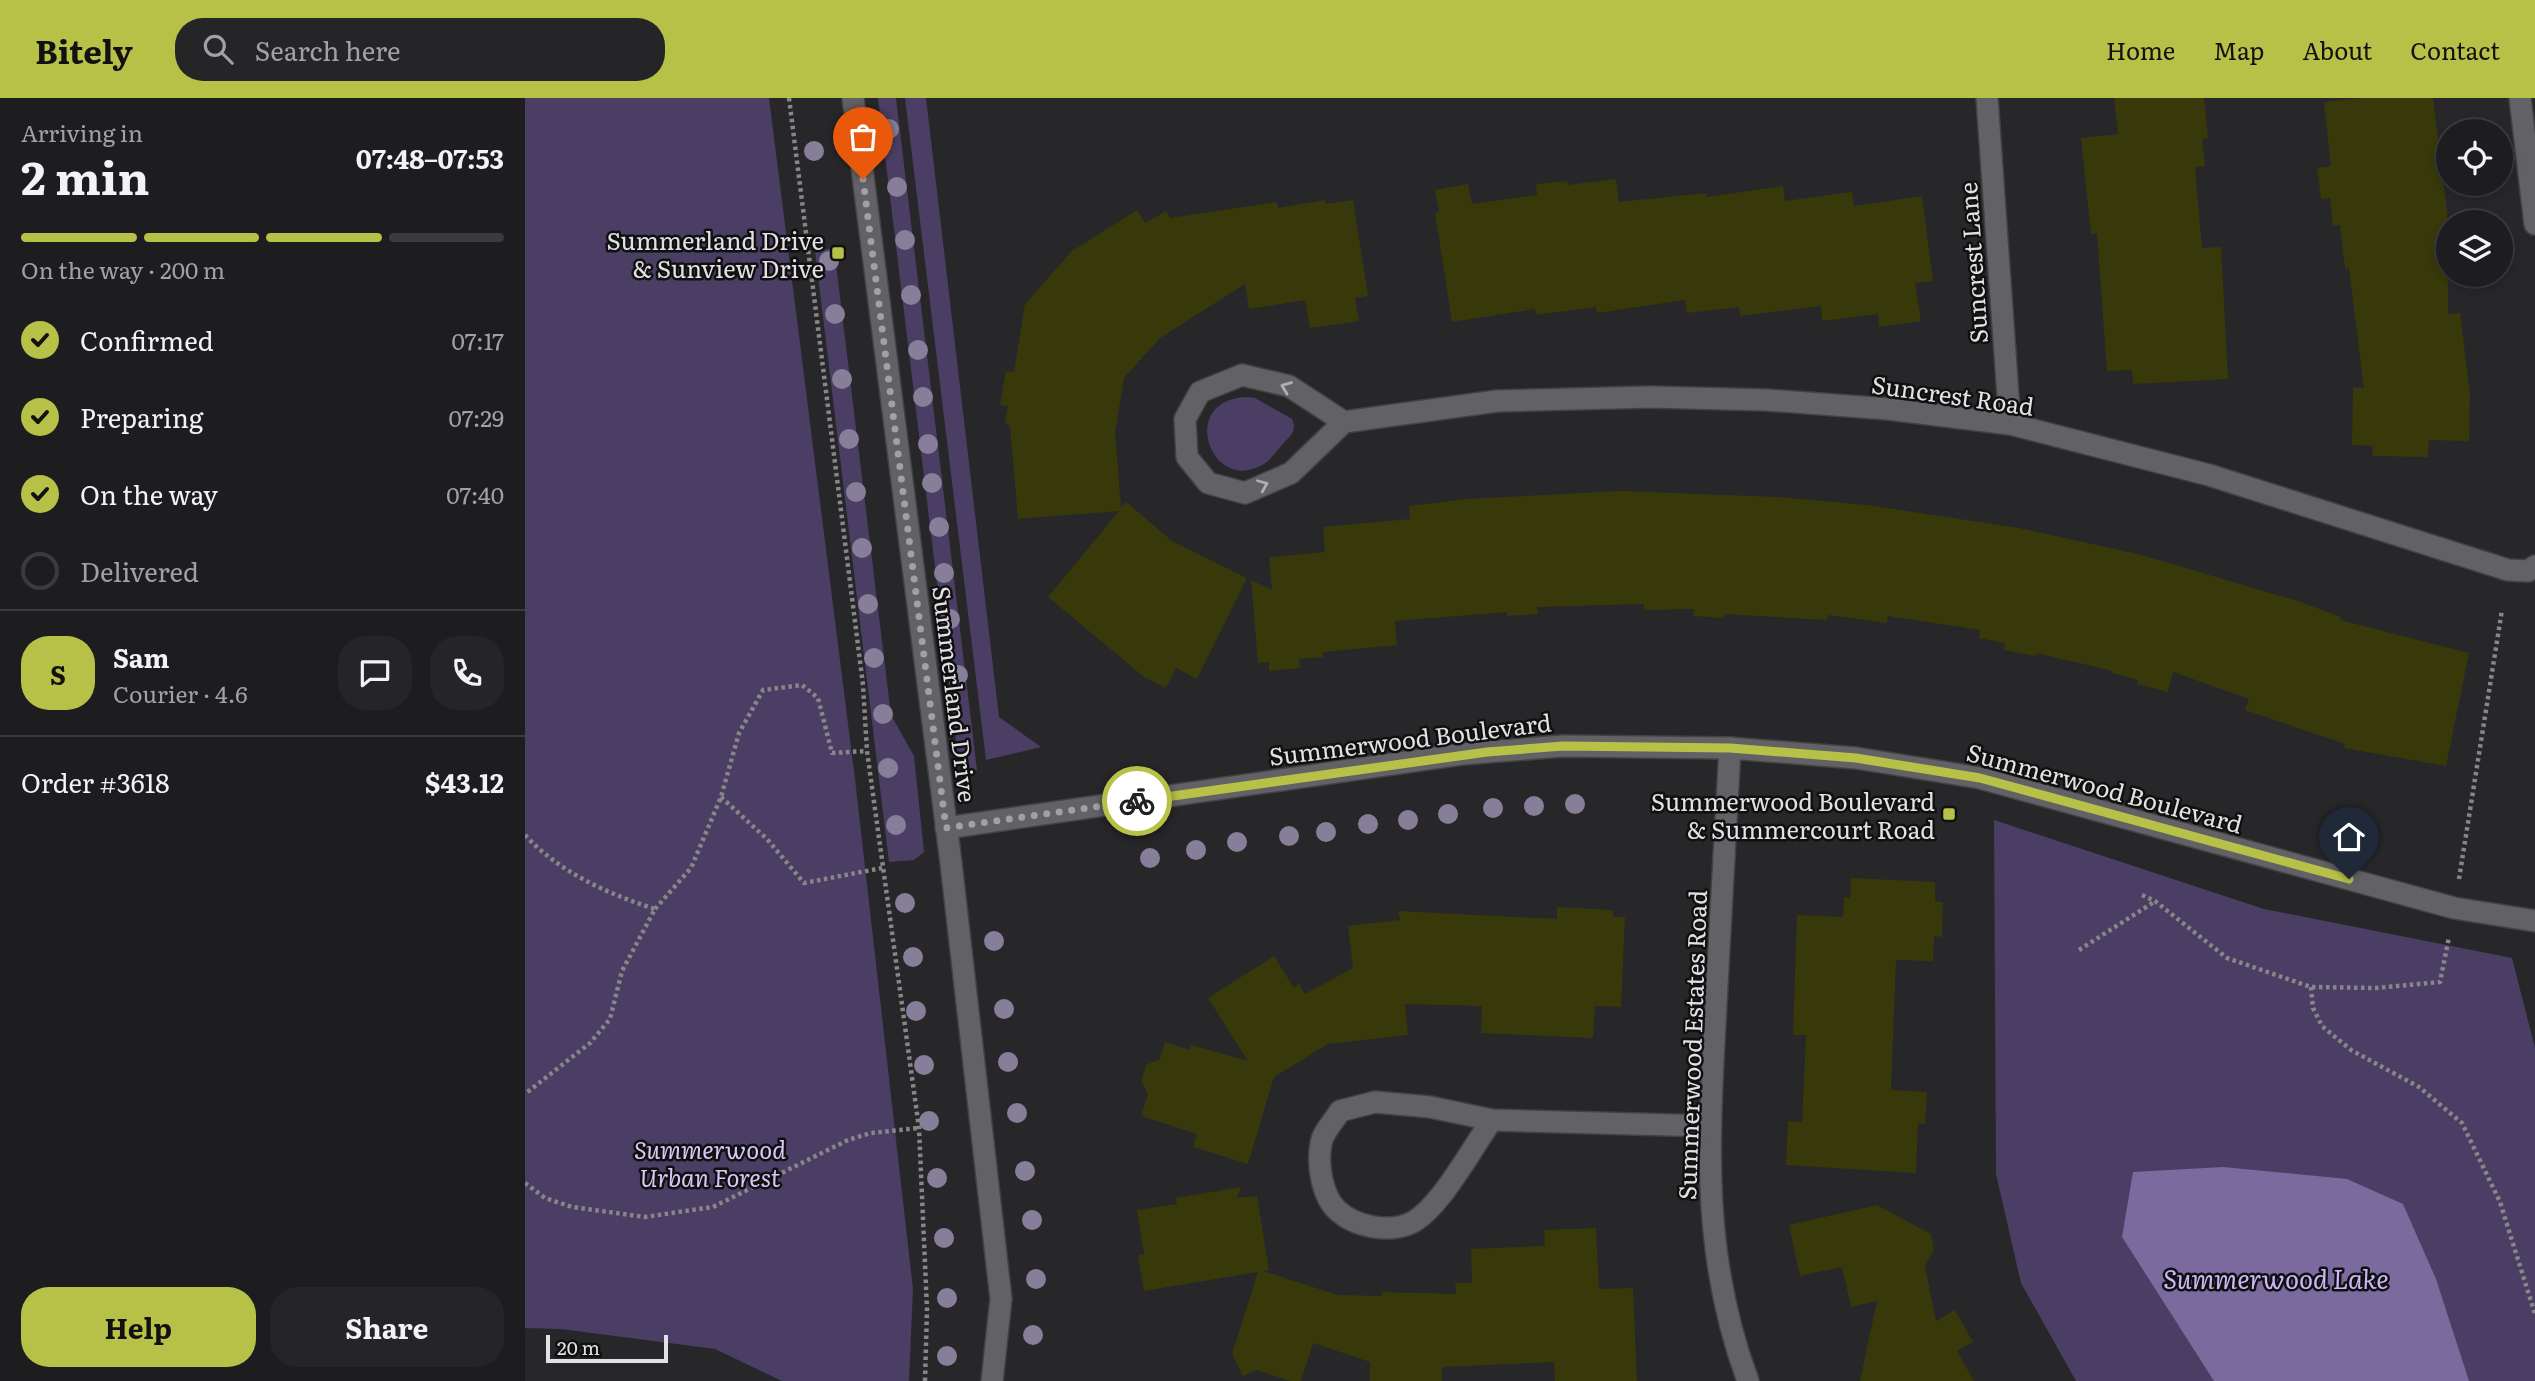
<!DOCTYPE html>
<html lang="en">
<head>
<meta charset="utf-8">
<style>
	body { margin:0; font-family:Literata,serif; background:#252528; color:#f1f3f6; height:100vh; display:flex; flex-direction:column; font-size:26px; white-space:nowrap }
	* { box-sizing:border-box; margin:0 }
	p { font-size:23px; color:#a0a1a4 }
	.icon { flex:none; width:38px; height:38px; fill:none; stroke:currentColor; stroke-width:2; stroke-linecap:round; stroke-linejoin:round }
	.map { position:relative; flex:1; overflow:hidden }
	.details { display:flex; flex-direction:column; background:#1d1c1f; width:525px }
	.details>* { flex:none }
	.controls { position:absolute; left:1911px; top:21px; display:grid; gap:14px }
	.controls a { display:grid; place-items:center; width:77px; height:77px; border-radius:50%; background:#1d1c1f; box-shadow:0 4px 10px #0003,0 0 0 2px #3b3a3d; font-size:35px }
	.scale { position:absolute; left:21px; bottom:18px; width:122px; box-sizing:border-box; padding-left:7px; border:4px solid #e2e2e4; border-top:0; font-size:19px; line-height:24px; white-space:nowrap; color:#e2e2e4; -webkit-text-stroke:5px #101011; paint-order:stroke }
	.pin { position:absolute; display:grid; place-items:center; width:60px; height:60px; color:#fff; margin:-72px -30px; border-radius:50% 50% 50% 0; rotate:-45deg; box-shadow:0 0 7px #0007 }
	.pin .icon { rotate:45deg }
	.courier { position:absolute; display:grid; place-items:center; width:70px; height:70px; margin:-35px; border:5px solid #b8c147; border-radius:50%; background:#fff; color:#222; box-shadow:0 2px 9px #0007 }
	.summary em { font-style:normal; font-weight:700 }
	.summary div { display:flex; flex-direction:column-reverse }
	.summary { display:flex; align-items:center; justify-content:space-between; height:119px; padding:0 21px }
	h1 { font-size:46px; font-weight:700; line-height:52px }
	.bar { display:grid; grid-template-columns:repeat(4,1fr); gap:10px 7px; align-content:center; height:84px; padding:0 21px }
	.bar i { height:9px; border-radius:5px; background:#3b3a3d }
	.bar .current { background:#b8c147 }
	.bar p { grid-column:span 4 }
	.line { display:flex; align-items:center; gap:18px; padding:0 21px; border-top:2px solid #3b3a3d }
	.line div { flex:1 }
	.round { display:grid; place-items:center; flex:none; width:74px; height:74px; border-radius:28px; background:#252528 }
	ol { padding:0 21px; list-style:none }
	li { display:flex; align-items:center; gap:21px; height:77px }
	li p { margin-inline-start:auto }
	li .icon { padding:7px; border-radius:50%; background:#b8c147; color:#111; stroke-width:4 }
	li:last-child { color:#a0a1a4 }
	li i { width:38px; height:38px; border:4px solid #3b3a3d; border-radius:50% }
	.cta { display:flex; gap:14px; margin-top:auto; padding:14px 21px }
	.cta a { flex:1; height:80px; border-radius:28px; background:#b8c147; color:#111; font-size:28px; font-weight:700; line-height:80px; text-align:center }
	.cta a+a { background:#252528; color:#f1f3f6 }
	header { display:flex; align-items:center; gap:42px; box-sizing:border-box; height:98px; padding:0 35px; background:#b8c147; color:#111 }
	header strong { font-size:33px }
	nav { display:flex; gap:38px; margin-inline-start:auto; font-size:24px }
	.search { width:490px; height:63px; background:#252528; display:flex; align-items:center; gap:18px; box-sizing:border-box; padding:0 24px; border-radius:28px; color:#a0a1a4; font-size:26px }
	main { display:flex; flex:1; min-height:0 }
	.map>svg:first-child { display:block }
</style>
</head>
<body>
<header>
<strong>Bitely</strong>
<div class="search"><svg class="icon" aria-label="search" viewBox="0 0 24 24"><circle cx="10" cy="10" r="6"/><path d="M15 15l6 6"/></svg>Search here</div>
<nav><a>Home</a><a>Map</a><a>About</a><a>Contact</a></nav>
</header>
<main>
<section class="details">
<div class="summary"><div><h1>2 min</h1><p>Arriving in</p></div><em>07:48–07:53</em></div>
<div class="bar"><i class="current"></i><i class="current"></i><i class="current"></i><i></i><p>On the way · 200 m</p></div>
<ol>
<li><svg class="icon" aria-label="check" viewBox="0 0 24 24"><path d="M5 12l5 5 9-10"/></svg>Confirmed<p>07:17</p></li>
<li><svg class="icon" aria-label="check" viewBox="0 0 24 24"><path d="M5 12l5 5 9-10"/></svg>Preparing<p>07:29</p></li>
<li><svg class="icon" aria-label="check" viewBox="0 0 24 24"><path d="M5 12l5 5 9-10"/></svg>On the way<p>07:40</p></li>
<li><i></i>Delivered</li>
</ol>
<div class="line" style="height:126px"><b class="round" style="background:#b8c147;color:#111">S</b><div><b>Sam</b><p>Courier · 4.6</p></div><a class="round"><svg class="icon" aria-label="chat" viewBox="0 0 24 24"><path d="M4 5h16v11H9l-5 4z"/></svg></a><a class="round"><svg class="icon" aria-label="phone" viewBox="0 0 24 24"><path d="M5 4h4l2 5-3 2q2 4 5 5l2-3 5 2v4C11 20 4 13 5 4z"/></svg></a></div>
<div class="line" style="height:91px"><div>Order #3618</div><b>$43.12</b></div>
<div class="cta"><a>Help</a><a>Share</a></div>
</section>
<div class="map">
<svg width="2010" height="1283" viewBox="0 0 2010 1283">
	<rect width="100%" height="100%" fill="#272629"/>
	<path fill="#4a3e64" d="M0,0H244L330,681L388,1191L384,1283H257L190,1251L36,1231L0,1230Z
		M353,0H371L452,672L441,676L433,658Z
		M380,0H401L474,619L516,649L461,662Z
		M309,150L366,617L389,658L399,754L389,762L364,764L290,153Z
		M720,299L730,300L767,321C773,334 764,339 756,348C750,355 745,363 737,367C687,396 652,304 720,299Z
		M1469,722L1739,811L1987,860L2010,950V1283H1551L1496,1185L1471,1076Z"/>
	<path fill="#7a6a9e" d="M1698,1069L1822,1081L1878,1106L1911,1181L1944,1283H1689L1597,1139L1608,1074Z"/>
	<path fill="#37390b" d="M1589,0H1679L1683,40L1677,41L1680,68L1670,69L1677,150L1696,149L1703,281L1608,286L1607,272L1582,273L1572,135L1566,136L1556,40L1593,36Z
		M1837,0H1908L1923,122V216L1935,215L1945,296L1944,343L1904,342L1903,359L1847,358L1848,348L1827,347L1828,289L1839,290L1824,170L1820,171L1815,127L1808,128L1805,100L1796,101L1792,70L1806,68L1799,4Z
		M1091,81L1094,104L1181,95V99L1258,88L1260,103L1327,94L1329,108L1397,98L1408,183L1390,185L1396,223L1354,229L1353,216L1297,223L1296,208L1215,218L1214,209L1162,215L1160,202L1072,215L1071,209L1011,217L1010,211L927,224L910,115L914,114L910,92L943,86L947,106L1012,97L1011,86L1042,83L1043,87Z
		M800,102L801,106L828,102L843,198L830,200L834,223L785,230L780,202L724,211L720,186L635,240L599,280L590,334L596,410L601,404L647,443L722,480L672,581L651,570L641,590L619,579L523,499L594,413L493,421L485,327L480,326L483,308L475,307L481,273L489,274L500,206L547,153L612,112L620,125L641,113L645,120L752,104L753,110Z
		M1095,393L1252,399L1342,407L1494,430L1617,457L1776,504L1816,519L1815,522L1944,555L1921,668L1819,650L1820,646L1720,612L1724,601L1648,574L1643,594L1612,586L1613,582L1587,575L1588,573L1511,555L1510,558L1479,552L1480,545L1454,540L1455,532L1363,518L1362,525L1303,517L1302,522L1199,516V520L1168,518L1169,511L1119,512V506L1012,509L1013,516L982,518V514L870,523L872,547L798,554V559L774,561L775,570L744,573V564L733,565L726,482L747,492L744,459L800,454L798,429L885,421L884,408L941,401Z
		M1326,780L1410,784V804H1418L1417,839L1409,838L1408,863L1371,862L1366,992L1402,994L1400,1026L1393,1025L1391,1075L1261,1067L1263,1023L1277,1024L1281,937H1268L1272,817L1318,819L1319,799L1325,800Z
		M1032,809L1088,812V819H1100L1096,909L1070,908L1068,940L956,935L957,908L880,906L883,937L803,946L749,979L723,1066L668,1049L672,1036L616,1018L623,996L616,983L621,967L635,961L640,944L664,952L666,947L723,963L683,900L749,858L769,890L774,886L780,896L828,870L823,828L875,822L873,813L1032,821Z
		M716,1089L712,1100L732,1098L744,1172L738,1173L813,1197L857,1198L856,1194L931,1196L930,1185H947L946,1151L1020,1148L1019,1132L1071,1130L1074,1191L1108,1190L1112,1283H1030L1029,1264L917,1269V1283H845V1264L788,1245L776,1283H766L731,1272L718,1278L707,1256L733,1174L619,1193L613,1157L619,1156L612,1112L652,1106L651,1100Z
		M1352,1107L1406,1136L1409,1152L1400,1168L1411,1223L1430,1212L1448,1244L1432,1253L1449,1283H1335L1352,1203L1326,1209L1317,1169L1275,1178L1264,1127Z"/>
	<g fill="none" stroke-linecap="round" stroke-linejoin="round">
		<defs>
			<path id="street" d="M1462,0L1485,326
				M1995,0L2010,126
				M819,324L764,288L717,277L675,294L660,321L662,359L683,385L720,395L766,375L819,324L972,303L1126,299L1242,302L1363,311L1485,326L1684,377L1983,472L2003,473L2010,468
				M1205,650C1200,735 1196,820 1191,905C1184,1039 1175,1154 1223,1283
				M967,1022C947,1050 917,1107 888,1124C865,1136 830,1129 812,1112C797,1098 792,1066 796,1046C797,1035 809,1023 815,1013L850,1004L905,1009L967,1022L1184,1028"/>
			<path id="secondary" d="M328,0L426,765L476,1201L467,1283
				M421,730L937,656L1038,648L1205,650L1331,660L1455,680L1929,810L2010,823"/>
		</defs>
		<use href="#street" stroke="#424244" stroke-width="24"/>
		<use href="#secondary" stroke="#424244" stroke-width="24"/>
		<path stroke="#878689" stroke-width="4.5" stroke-dasharray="3.5 3.5" stroke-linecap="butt" d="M264,0L338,587L342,653L394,1030L402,1211L400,1283
			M196,699L242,741L279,785L357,770
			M0,737C34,774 83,796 130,811L97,873L85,921L65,945L0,996
			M1934,781L1977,512
			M1617,797L1630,803L1702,860L1786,889L1851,890L1915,884L1924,839
			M130,811L166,770L196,699L214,635L238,592L277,587L293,600L307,655L342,653
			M1554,852L1629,804
			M1786,889L1788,910L1797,928L1826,952L1894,989L1937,1025L1975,1104L2010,1216
			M0,1085L20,1100L47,1109L120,1119L188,1109L323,1042L346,1035L394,1030"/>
		<use href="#street" stroke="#626165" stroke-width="21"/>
		<use href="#secondary" stroke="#626165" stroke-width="21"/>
	</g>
	<g fill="#877f9a">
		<circle cx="364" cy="31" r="10"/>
		<circle cx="289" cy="53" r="10"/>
		<circle cx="372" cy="89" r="10"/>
		<circle cx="380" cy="142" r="10"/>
		<circle cx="304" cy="163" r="10"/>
		<circle cx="386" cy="197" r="10"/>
		<circle cx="310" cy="216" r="10"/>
		<circle cx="393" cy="252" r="10"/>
		<circle cx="317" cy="281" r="10"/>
		<circle cx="398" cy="299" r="10"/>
		<circle cx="324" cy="341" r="10"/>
		<circle cx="403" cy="346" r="10"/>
		<circle cx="407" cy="385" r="10"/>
		<circle cx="331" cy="394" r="10"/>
		<circle cx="414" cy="429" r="10"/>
		<circle cx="337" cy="450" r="10"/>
		<circle cx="419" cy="475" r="10"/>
		<circle cx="343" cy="506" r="10"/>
		<circle cx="425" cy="521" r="10"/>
		<circle cx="349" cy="560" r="10"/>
		<circle cx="433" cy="577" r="10"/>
		<circle cx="358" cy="616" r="10"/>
		<circle cx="363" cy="670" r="10"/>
		<circle cx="1050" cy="706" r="10"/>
		<circle cx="1009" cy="708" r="10"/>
		<circle cx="968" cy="710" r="10"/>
		<circle cx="923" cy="716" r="10"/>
		<circle cx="883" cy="722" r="10"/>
		<circle cx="843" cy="726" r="10"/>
		<circle cx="371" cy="727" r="10"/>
		<circle cx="801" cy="734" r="10"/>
		<circle cx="764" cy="738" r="10"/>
		<circle cx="712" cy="744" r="10"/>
		<circle cx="671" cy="752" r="10"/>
		<circle cx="625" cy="760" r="10"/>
		<circle cx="380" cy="805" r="10"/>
		<circle cx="469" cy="843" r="10"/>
		<circle cx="388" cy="859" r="10"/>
		<circle cx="479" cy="911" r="10"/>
		<circle cx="391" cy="913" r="10"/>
		<circle cx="483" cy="964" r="10"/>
		<circle cx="399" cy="967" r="10"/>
		<circle cx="492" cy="1015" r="10"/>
		<circle cx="404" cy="1023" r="10"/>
		<circle cx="500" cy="1073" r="10"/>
		<circle cx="412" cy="1080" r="10"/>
		<circle cx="507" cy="1122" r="10"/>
		<circle cx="419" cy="1140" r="10"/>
		<circle cx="511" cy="1181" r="10"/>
		<circle cx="422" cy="1200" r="10"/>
		<circle cx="508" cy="1237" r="10"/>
		<circle cx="422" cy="1258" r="10"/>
	</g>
	<defs><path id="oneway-chevron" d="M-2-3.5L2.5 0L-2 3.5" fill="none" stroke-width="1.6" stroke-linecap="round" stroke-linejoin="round" transform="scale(1.75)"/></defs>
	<g stroke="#afaeb1">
		<use href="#oneway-chevron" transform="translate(761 289) rotate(-159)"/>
		<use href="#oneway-chevron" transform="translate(738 387) rotate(-23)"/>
	</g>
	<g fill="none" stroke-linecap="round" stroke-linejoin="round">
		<path stroke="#a1a0a3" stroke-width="7" stroke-dasharray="0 12.6" d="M338,81L421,730L612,703"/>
		<path stroke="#b8c147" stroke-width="9" d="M612,703L962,654L1038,648L1205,650L1331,660L1455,680L1824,781"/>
	</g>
	<g fill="#b8c147" stroke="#101011" stroke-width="2.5">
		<rect x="306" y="148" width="14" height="14" rx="3.5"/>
		<rect x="1417" y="709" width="14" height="14" rx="3.5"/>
	</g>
	<g text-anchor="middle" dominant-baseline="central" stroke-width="5" stroke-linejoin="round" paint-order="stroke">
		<g font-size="24" fill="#e2e2e4" stroke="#101011" text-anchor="end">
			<text x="299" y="141">Summerland Drive<tspan x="299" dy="28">&amp; Sunview Drive</tspan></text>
			<text x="1410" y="702">Summerwood Boulevard<tspan x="1410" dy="28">&amp; Summercourt Road</tspan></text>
		</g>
		<g font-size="24" fill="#e2e2e4" stroke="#101011">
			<text transform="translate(1447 165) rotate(-94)">Suncrest Lane</text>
			<text transform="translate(1428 296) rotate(8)">Suncrest Road</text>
			<text transform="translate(431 596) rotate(83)">Summerland Drive</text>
			<text transform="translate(885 640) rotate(-7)">Summerwood Boulevard</text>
			<text transform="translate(1580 689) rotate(15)">Summerwood Boulevard</text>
			<text transform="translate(1166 947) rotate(-88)">Summerwood Estates Road</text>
		</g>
		<g font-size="24" font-style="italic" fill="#d5c8f7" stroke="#101011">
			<text x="185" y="1050">Summerwood<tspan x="185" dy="28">Urban Forest</tspan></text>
		</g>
		<g font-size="26" font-style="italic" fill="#cab7f6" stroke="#101011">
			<text x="1751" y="1179">Summerwood Lake</text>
		</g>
	</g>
</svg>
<div class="controls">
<a><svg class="icon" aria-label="locate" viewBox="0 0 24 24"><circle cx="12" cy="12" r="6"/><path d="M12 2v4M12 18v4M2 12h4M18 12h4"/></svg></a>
<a><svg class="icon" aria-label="layers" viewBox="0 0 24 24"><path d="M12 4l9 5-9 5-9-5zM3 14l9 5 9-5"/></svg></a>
</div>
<div class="scale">20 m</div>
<div class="pin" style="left:338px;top:81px;background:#ea580c"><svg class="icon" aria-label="bag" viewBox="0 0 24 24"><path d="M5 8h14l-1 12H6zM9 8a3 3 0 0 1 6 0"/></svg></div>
<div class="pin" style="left:1824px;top:781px;background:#1f2937"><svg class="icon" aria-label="home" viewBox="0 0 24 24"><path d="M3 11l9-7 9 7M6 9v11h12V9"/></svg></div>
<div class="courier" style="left:612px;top:703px"><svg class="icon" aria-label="bike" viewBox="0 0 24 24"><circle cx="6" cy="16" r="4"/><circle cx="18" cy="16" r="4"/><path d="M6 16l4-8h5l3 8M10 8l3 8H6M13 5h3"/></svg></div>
</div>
</main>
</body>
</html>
